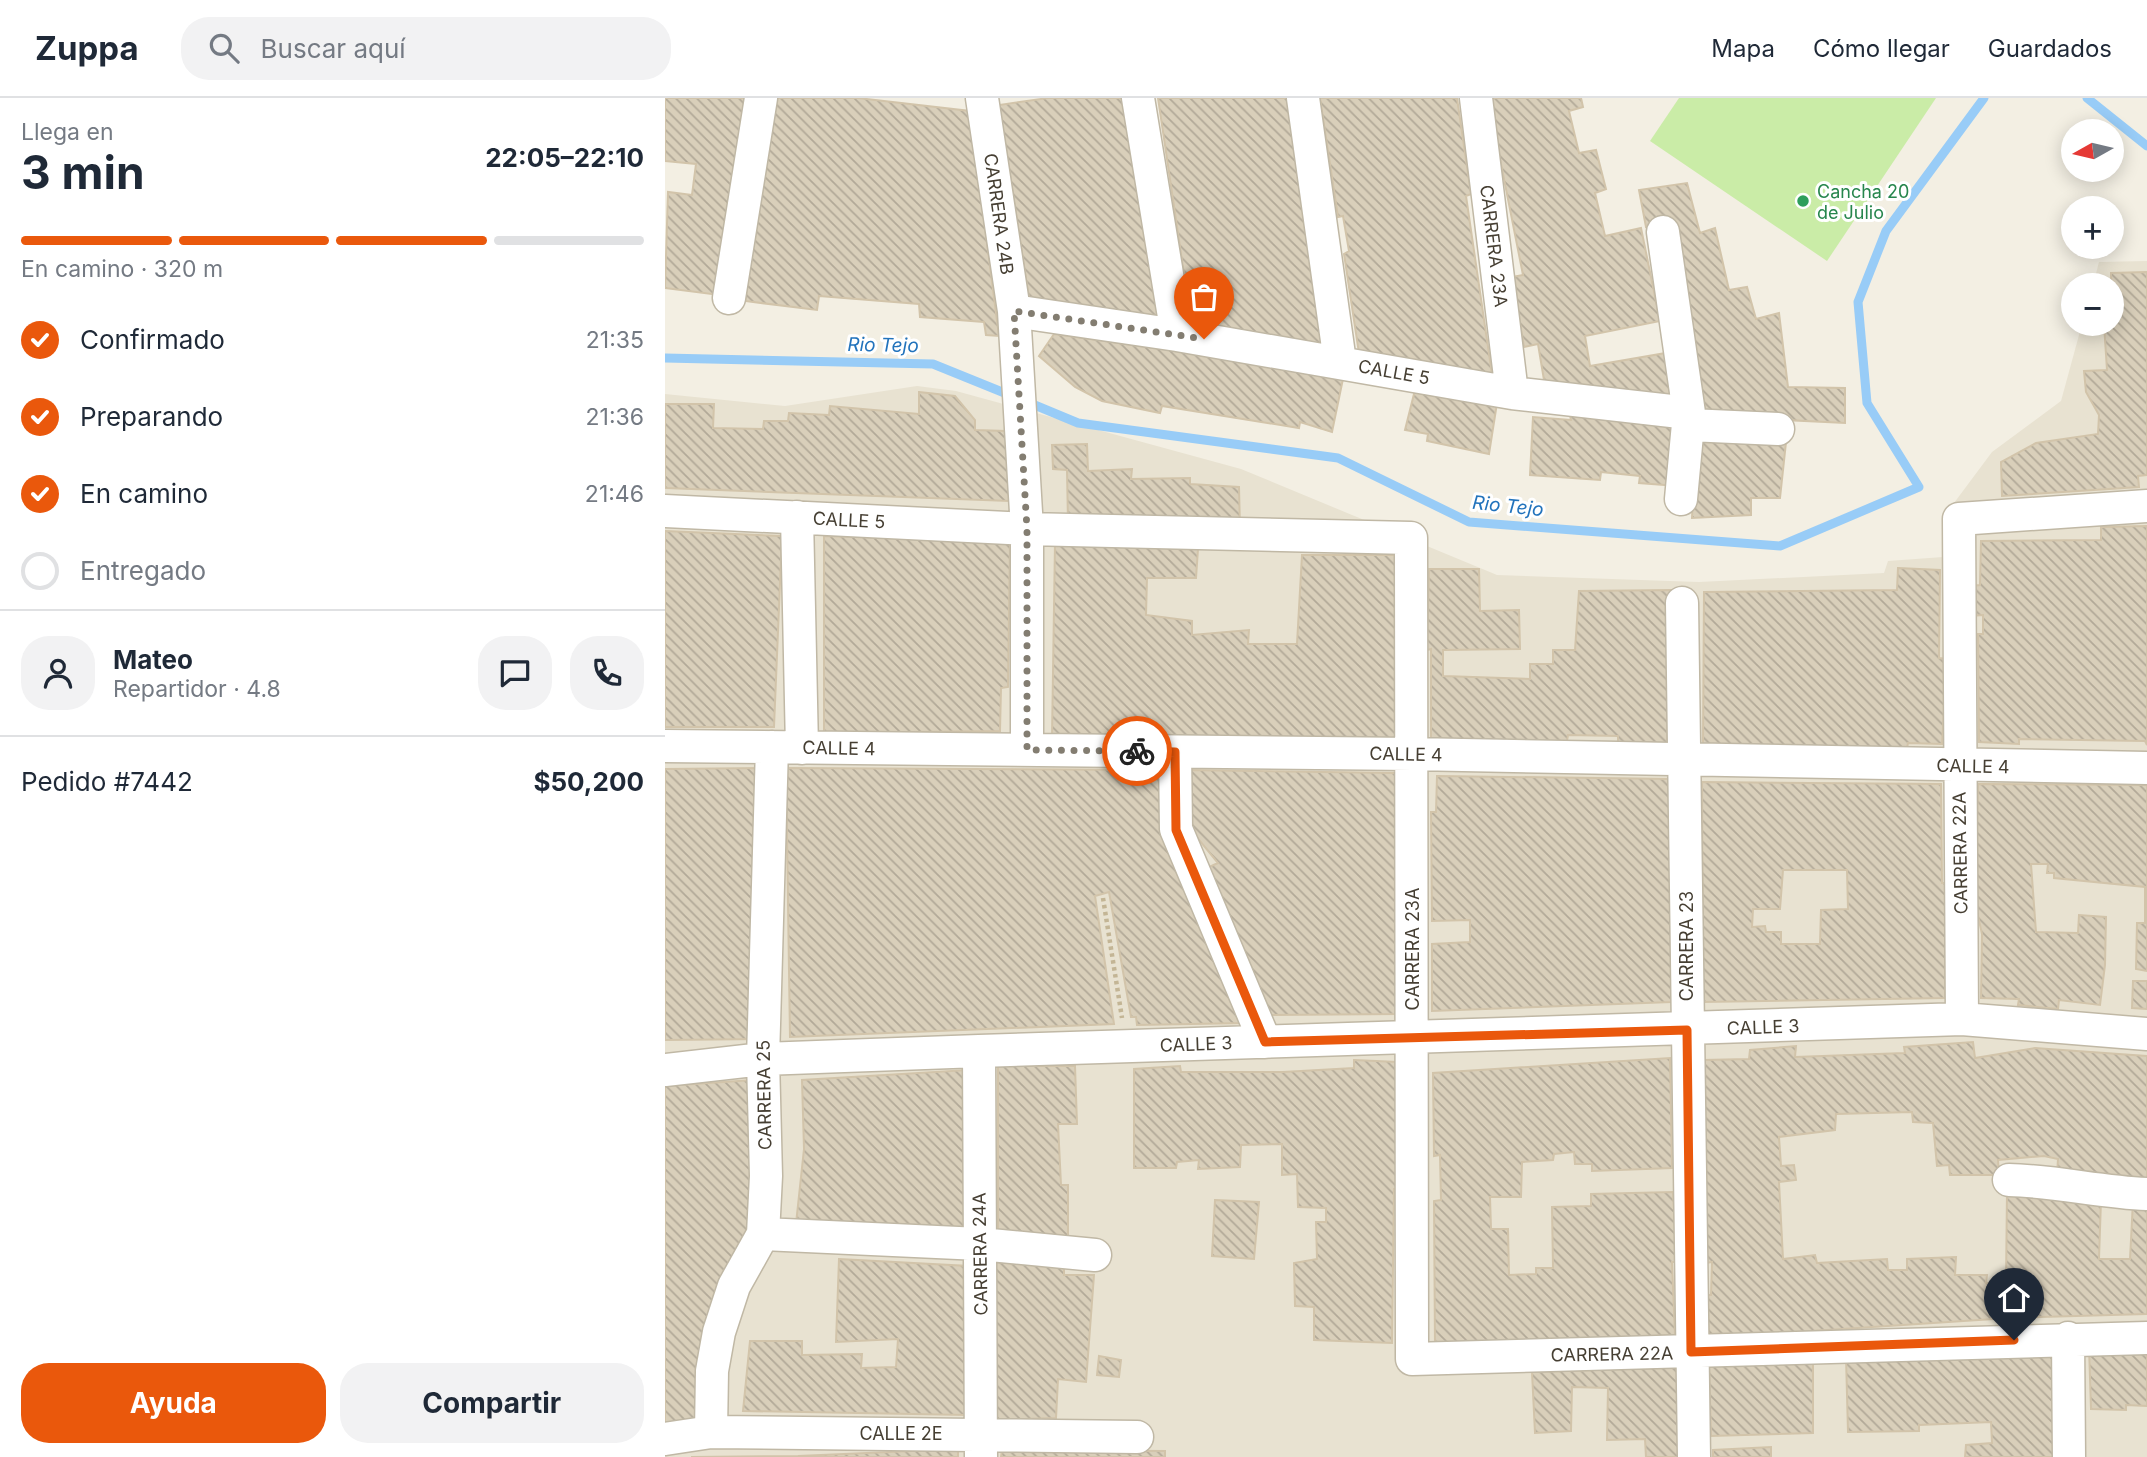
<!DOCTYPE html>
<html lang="es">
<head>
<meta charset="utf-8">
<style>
	body { margin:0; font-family:Inter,sans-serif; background:#f2f2f3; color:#1f2937; height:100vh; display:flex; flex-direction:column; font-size:26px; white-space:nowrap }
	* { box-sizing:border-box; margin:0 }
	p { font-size:23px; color:#747a83 }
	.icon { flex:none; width:38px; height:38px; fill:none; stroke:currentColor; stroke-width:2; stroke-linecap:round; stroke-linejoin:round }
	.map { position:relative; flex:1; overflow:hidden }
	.drawer { display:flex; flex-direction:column; background:#fff; width:665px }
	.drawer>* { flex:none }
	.needle { width:46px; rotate:262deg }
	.tools { position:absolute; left:1396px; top:21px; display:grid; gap:14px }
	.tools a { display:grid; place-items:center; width:63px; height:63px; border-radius:50%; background:#fff; box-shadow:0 4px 18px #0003; font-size:35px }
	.pin { position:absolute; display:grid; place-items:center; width:60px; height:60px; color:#fff; margin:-72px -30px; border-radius:50% 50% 50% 0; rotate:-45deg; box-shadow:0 0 7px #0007 }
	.pin .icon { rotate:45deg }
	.courier { position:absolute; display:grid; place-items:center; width:70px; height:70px; margin:-35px; border:5px solid #ea580c; border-radius:50%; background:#fff; color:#222; box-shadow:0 2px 9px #0007 }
	.headline em { font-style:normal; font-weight:700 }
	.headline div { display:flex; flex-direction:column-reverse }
	.headline { display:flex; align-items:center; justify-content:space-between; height:119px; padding:0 21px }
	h1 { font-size:46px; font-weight:700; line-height:52px }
	.bar { display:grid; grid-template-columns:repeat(4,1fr); gap:10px 7px; align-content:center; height:84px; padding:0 21px }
	.bar i { height:9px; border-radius:5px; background:#e0e1e3 }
	.bar .selected { background:#ea580c }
	.bar p { grid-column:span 4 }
	.line { display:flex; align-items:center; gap:18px; padding:0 21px; border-top:2px solid #e0e1e3 }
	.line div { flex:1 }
	.round { display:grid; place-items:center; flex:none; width:74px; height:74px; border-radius:28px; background:#f2f2f3 }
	ol { padding:0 21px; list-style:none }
	li { display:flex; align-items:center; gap:21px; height:77px }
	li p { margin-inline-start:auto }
	li .icon { padding:7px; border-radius:50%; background:#ea580c; color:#fff; stroke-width:4 }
	li:last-child { color:#747a83 }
	li i { width:38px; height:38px; border:4px solid #e0e1e3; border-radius:50% }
	.primary-button { display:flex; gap:14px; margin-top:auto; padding:14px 21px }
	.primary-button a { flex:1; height:80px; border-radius:28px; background:#ea580c; color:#fff; font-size:28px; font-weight:700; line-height:80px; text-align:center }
	.primary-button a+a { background:#f2f2f3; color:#1f2937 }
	header { display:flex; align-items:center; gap:42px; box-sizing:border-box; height:98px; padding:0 35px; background:#fff; border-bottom:2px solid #e0e1e3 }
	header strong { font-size:33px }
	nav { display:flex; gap:38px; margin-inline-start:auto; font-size:24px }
	.search { width:490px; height:63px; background:#f2f2f3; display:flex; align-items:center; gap:18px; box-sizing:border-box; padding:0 24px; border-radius:28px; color:#747a83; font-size:26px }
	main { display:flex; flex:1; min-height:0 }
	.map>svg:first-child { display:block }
</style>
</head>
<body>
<header>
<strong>Zuppa</strong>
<div class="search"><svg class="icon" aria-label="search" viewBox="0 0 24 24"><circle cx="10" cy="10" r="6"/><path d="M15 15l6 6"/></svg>Buscar aquí</div>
<nav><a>Mapa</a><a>Cómo llegar</a><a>Guardados</a></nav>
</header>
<main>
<section class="drawer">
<div class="headline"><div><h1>3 min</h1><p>Llega en</p></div><em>22:05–22:10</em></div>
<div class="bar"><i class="selected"></i><i class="selected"></i><i class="selected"></i><i></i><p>En camino · 320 m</p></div>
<ol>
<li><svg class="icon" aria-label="check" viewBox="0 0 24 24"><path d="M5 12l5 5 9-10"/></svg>Confirmado<p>21:35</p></li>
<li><svg class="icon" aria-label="check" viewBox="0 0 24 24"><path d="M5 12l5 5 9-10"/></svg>Preparando<p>21:36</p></li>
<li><svg class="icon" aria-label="check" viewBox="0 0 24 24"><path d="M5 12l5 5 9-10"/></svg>En camino<p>21:46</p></li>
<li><i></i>Entregado</li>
</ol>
<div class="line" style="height:126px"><a class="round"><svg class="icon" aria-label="person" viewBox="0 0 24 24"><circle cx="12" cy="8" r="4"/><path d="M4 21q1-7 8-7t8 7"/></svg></a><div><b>Mateo</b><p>Repartidor · 4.8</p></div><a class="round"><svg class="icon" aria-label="chat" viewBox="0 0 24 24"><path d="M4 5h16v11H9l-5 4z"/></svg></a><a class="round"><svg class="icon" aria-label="phone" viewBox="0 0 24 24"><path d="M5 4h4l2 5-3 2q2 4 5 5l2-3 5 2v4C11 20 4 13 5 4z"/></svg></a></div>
<div class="line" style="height:91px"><div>Pedido #7442</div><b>$50,200</b></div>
<div class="primary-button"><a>Ayuda</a><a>Compartir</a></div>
</section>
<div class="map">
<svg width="1482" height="1359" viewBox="0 0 1482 1359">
	<defs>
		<pattern id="building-back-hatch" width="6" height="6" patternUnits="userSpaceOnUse" patternTransform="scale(1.75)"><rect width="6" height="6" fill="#d9cfba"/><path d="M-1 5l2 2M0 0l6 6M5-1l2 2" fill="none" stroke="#b2a998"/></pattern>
	</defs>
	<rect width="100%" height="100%" fill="#f3efe3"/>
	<path fill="#e8e2d1" d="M1482,163V1359H0V296L120,308L252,288L291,293L576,371L832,477L1034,484L1219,475L1223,463L1278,459L1289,405L1327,354L1396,303L1417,226H1447V187H1428L1434,164Z"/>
	<path fill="#caeca7" d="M1014,0H1271L1162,163L985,43Z"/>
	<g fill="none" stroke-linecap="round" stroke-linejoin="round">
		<path stroke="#98ccf7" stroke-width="9" d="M1422,0L1482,48
			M0,260L268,266L347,298
			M360,303L413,325L673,360L804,424L1115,448L1254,389L1202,305L1193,204L1221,133L1319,0"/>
	</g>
	<path fill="url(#building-back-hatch)" stroke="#d2c4aa" stroke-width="2" fill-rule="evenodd" d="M0,0H84L54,197L0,190L3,94L27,97L31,66L0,63Z
		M110,0H193L305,13L334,238L321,237L319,224L255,219L254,206L154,198L152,212L80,203Z
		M383,0H462L499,227L365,206L334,7Z
		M493,0H624L659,253L527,230Z
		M655,0H792L806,96L801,98L828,283L695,262L679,156L684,153L678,118L673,119Z
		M823,0H916L918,9L904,13L914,55L931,52L941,91L930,95L940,138L976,130L995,223L920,238L925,268L1001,255L1010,300L880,288L873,246L859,249L847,179L858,177Z
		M1022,85L1035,135L1050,130L1064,192L1082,189L1091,221L1114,215L1123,289L1180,290V325L1041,318L1006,125L981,129L974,92Z
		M1482,174V377L1473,378L1474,389L1337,398L1336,364L1371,345L1433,336L1434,317L1421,294L1419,273L1442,272L1439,226H1447L1446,175Z
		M389,236L481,249L482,244L536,252L535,257L646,276H679L667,334L635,324L634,330L497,308L495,315L437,303L410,289L374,258Z
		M750,292L832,305L824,356L762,343L763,336L740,332Z
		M254,294L290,298L310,322V332L341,333L344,403L0,390V306H49L48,330L98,331L99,323H123L124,315L164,317L165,308L254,316Z
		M905,317L1019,324L1012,388L974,385L975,378L936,374L935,382L865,377L868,319L906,322Z
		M1031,333L1122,335L1115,400H1086V417L1027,420Z
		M422,346L423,373L467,371L466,381L525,380V386L574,389L575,431L403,425L402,372L388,371L387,347Z
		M1482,428V647L1480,643L1354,641V646L1314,644L1313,536H1318V517L1306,518V488L1315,487L1316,443L1436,442V429Z
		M0,433L117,438L109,629H0Z
		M159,438L345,444L343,589L336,590L335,633L159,635Z
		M390,445L533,451L531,480H482L481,517L527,523V537L584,532L583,546H632L637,457H732L731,640L387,639Z
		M1233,470L1275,472L1274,560L1282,561L1277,646L1243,645L1242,650L1038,647L1039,494L1232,492Z
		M764,471H814L815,513L854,512L855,551L778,552V578L865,581V566H888V552H910L914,493L1009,492L1004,553L1002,645L953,644V638L903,637L902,643L766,642V551L762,552Z
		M97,670L104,941L0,942V671Z
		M121,670L501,672L580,925L472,927L471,919H466L444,794L430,798L449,926L125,939Z
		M519,672L731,675L730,807L734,916L605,917L544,769L553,765L521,726Z
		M772,678L1007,681L1006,904L767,913V846L805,844V822L767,823L766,714H771Z
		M1037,684L1276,686L1277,785H1281L1280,900L1038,904ZM1118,772H1182L1183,811L1156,812L1155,846H1116V834H1101L1100,828L1087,829L1088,811H1115Z
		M1313,686L1482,687V873L1471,871L1472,825H1480V789L1389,780V775H1382L1383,766H1366L1371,834L1413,835L1414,817L1441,819L1440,867L1435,907L1394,902L1393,911L1353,907L1354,901L1316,900L1317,836L1310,804Z
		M1468,883H1482V911L1467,910Z
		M1308,944L1310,960L1370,950L1482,958V1088L1392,1077L1393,1061L1379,1058L1333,1062L1334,1077H1285L1284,1067L1272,1068L1268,1025L1248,1024L1247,1014L1171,1016L1170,1032L1114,1039L1116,1068L1129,1067L1131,1082L1114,1084L1118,1161L1150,1157L1152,1165L1222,1161L1223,1172H1242V1161L1291,1159L1290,1177H1322L1321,1185L1341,1184L1342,1094L1436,1102L1434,1161H1465L1468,1103H1482V1216L1344,1220L1042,1240L1041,1197H1046L1047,1164L1040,1165L1038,962L1084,961L1085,952L1131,948L1130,959L1240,955L1239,949Z
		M1005,960L1007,1070L927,1073V1066H910L909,1054L889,1056L888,1062L857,1064L856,1099H825L826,1131H843L844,1177L871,1176V1170H888L887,1109L926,1108V1096L1008,1094L1012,1164H1007L1010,1237L770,1249L769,1103L776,1102L775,1057L769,1058L768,975Z
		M689,962L732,964L735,1091H729L727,1245L649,1242V1209L630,1208L629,1165L652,1161L651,1124H661V1110L633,1109L632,1076L617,1077V1046L576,1047L575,1069L533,1071L534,1062L512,1064L511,1070H469V971L515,968L516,974H618L689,970Z
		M333,968H410L412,1026H393L396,1087H403V1147L333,1149Z
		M303,972L301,1149L130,1135L139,1051L137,982Z
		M101,981L105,1065L49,1325L0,1330V988Z
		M550,1102L594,1104L589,1161L547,1158Z
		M174,1161L304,1168L302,1317L78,1313L85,1243H137V1257L197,1256L196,1270L231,1269L233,1241L171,1244Z
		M331,1164L399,1170V1177H429L421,1284L393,1281L391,1320L329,1322Z
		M1482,1248V1308L1461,1307V1312L1426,1311L1424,1249Z
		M1391,1250L1392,1359H1300L1301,1347L1327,1345L1326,1324L1254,1327V1333L1183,1334L1181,1259Z
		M434,1258L456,1262L454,1279L432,1277Z
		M1148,1265V1335L1046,1338L1044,1266Z
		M1023,1269L1025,1359H981L980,1341L942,1342L943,1290L907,1289L906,1333L870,1335L867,1274Z
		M1106,1349V1359H1048V1352Z
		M293,1351V1359H26L133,1358Z
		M337,1352L500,1353V1359H336Z"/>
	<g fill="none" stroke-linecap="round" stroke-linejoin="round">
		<defs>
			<path id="street" d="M317,0L349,213L362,431V652
				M473,0L512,237
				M638,0L675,264
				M811,0L847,295
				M998,134L1024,315
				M64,200L96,0
				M349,213L512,237L847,295L1024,315L1016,401
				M1024,327L1113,331
				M0,413L362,431L746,440L747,1261L1482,1240
				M132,419L137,650
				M1017,505L1029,1359
				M0,648L747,656L1482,670
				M510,654L511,731L600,944
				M1297,921L1294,421L1482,408
				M314,953L316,1359
				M0,972L98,961L314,953L1297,921L1482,936
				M1344,1082C1390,1083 1435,1094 1482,1096
				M98,1136L315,1146L430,1157
				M1403,1240L1404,1359
				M46,1334L47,1273L54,1234L69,1188L98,1136L101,1078L98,961L107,649
				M0,1341L46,1334L472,1339"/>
		</defs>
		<use href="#street" stroke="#c0b8a5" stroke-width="35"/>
		<path stroke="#c3b595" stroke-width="4.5" stroke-dasharray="3.5 3.5" stroke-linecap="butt" d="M438,800L457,920"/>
		<use href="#street" stroke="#fff" stroke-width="32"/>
	</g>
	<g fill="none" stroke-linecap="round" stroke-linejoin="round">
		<path stroke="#837d71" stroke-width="7" stroke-dasharray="0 12.6" d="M472,653L362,652V431L349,213L539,241"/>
		<path stroke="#ea580c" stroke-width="9" d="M472,653L510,654L511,732L600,944L1022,932L1026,1254L1349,1242"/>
	</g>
	<circle fill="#2e9e5b" stroke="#fff" stroke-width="2.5" cx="1138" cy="103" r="7"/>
	<g text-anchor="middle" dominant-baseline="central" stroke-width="6" stroke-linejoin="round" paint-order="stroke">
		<g font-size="18" fill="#27864d" stroke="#fff" text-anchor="start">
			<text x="1152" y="93">Cancha 20<tspan x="1152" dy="21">de Julio</tspan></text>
		</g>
		<g font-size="18" fill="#463f33" stroke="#fff">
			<text transform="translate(334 116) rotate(82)">CARRERA 24B</text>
			<text transform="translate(829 148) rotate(83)">CARRERA 23A</text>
			<text transform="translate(729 274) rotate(10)">CALLE 5</text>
			<text transform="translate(184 422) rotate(3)">CALLE 5</text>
			<text transform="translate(174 650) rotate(1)">CALLE 4</text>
			<text transform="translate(741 656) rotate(1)">CALLE 4</text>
			<text transform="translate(1308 668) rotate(1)">CALLE 4</text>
			<text transform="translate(1295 755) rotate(-91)">CARRERA 22A</text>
			<text transform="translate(1021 848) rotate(-90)">CARRERA 23</text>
			<text transform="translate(747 851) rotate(-90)">CARRERA 23A</text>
			<text transform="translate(1098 929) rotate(-2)">CALLE 3</text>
			<text transform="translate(531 946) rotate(-2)">CALLE 3</text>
			<text transform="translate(99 997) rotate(-91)">CARRERA 25</text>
			<text transform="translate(315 1156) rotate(-91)">CARRERA 24A</text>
			<text transform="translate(947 1256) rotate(-1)">CARRERA 22A</text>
			<text x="236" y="1335">CALLE 2E</text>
		</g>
		<g font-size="19" font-style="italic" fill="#2273bc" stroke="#fff">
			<text transform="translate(218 247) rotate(1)">Rio Tejo</text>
			<text transform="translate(843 408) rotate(6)">Rio Tejo</text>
		</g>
	</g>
</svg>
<div class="tools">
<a><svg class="needle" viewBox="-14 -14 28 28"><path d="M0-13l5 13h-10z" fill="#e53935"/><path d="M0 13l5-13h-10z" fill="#747a83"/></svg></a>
<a>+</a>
<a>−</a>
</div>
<div class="pin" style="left:539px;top:241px;background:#ea580c"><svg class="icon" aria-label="bag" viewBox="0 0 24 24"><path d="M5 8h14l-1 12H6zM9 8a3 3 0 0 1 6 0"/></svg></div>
<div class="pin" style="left:1349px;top:1242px;background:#1f2937"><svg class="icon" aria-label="home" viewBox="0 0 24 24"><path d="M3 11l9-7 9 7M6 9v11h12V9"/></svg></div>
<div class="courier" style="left:472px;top:653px"><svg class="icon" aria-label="bike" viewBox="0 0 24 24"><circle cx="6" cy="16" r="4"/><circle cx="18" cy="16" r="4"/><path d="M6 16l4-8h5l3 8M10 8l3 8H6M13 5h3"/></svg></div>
</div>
</main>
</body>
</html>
